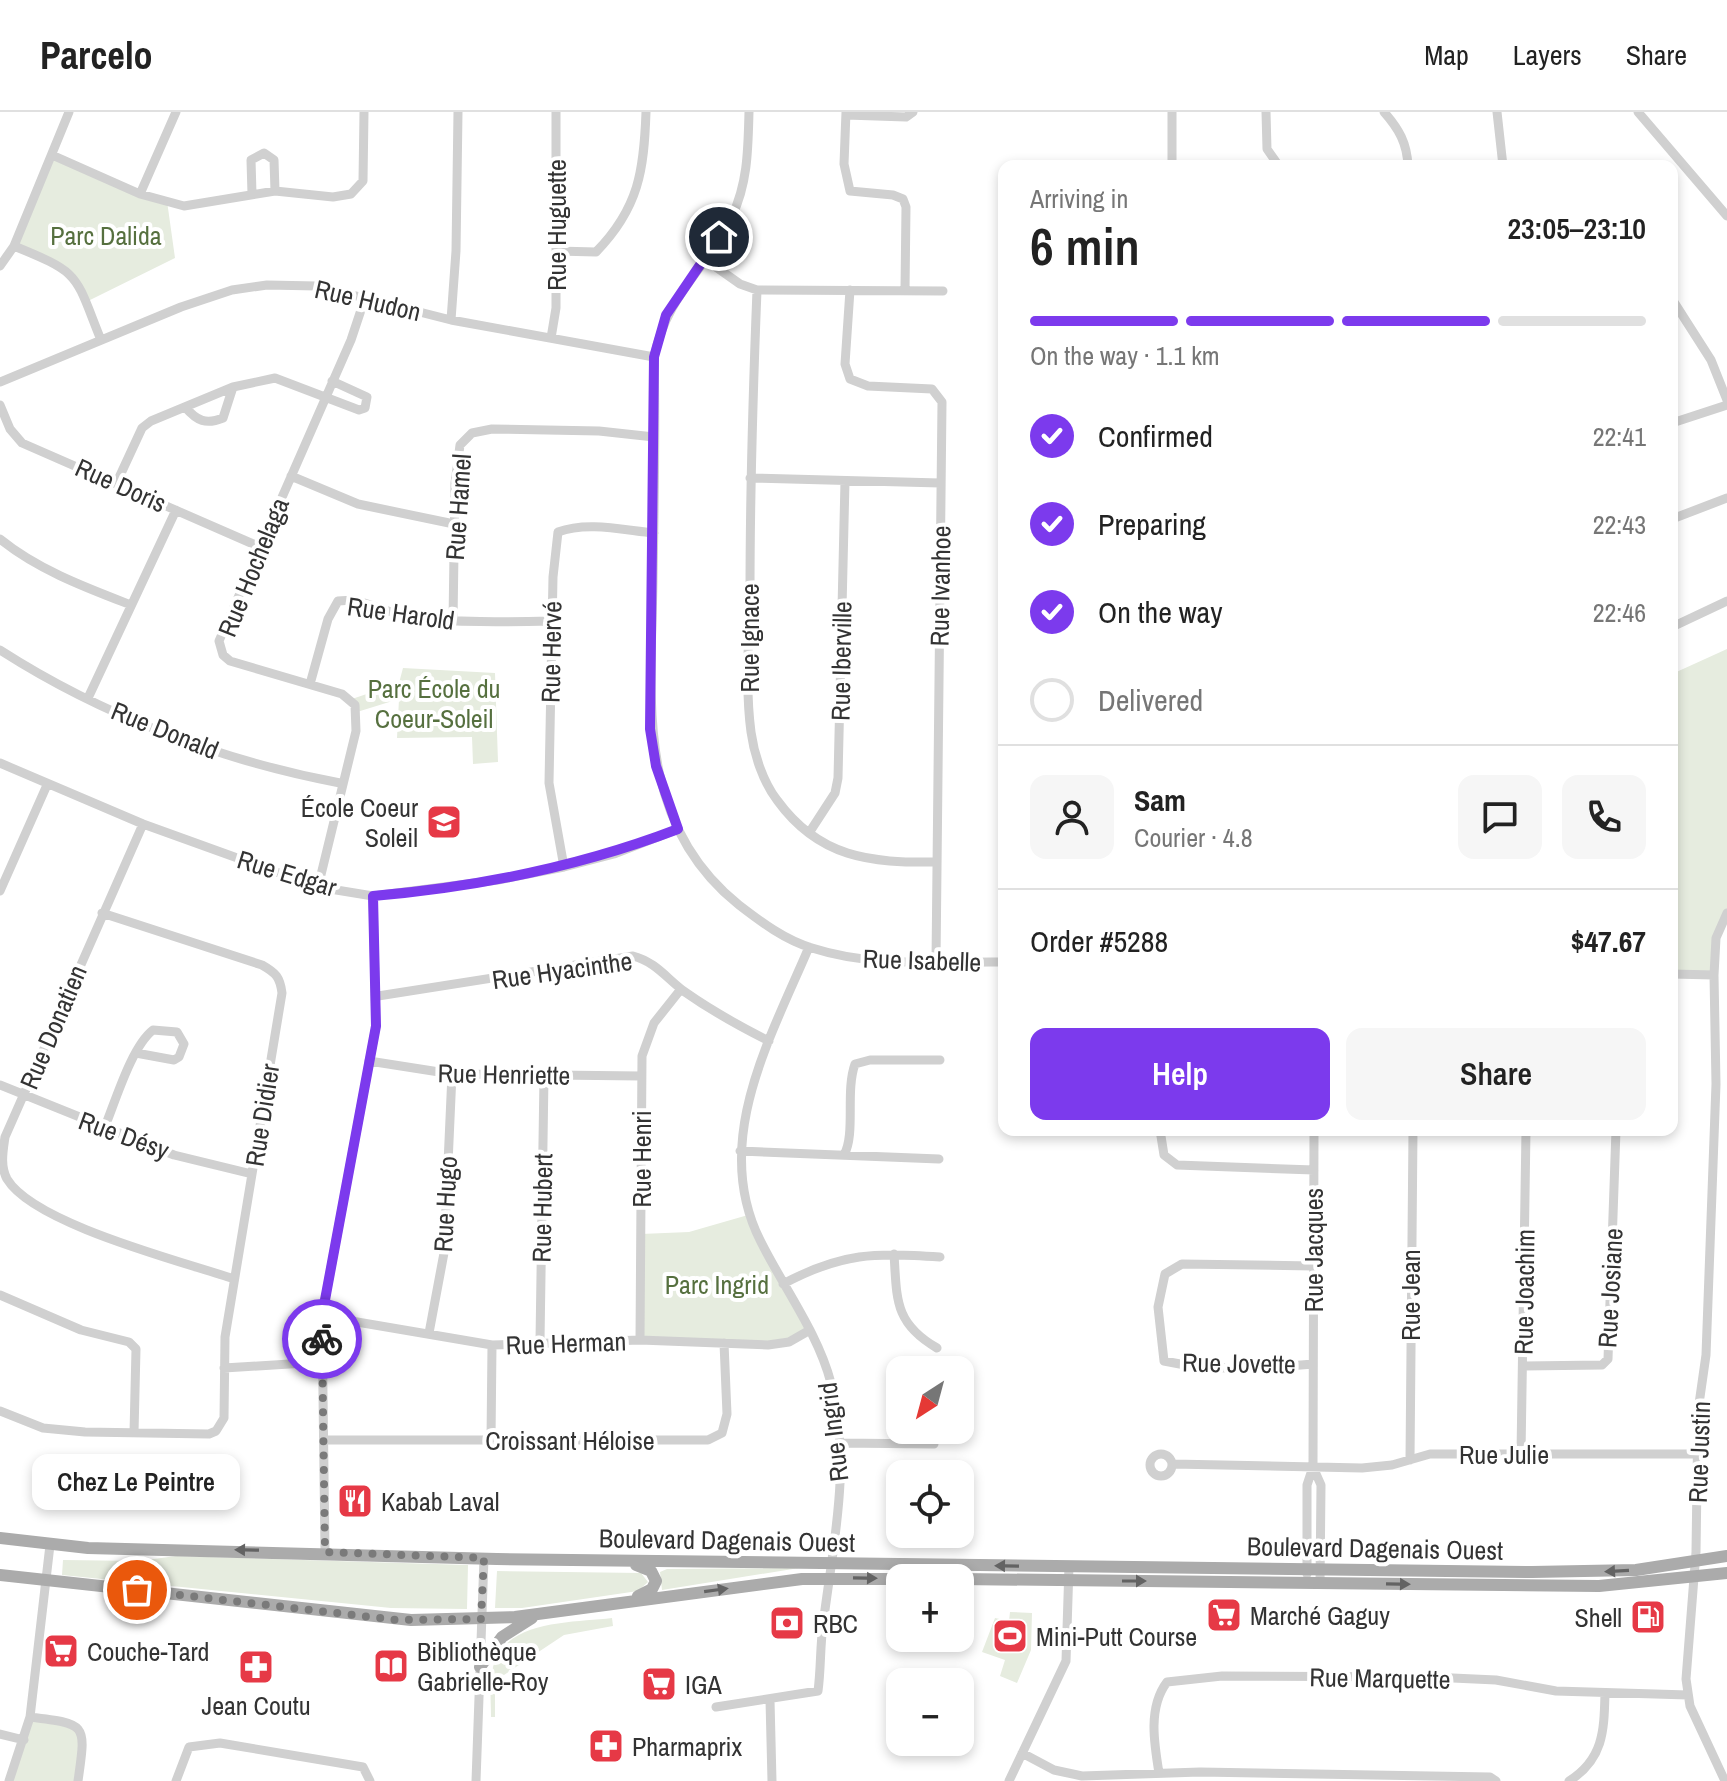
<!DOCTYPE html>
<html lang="en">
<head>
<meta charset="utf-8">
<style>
	body { margin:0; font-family:"Archivo Narrow",sans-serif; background:#f6f6f6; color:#222; height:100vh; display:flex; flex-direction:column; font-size:30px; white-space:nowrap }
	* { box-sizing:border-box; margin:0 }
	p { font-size:26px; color:#767676 }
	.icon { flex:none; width:44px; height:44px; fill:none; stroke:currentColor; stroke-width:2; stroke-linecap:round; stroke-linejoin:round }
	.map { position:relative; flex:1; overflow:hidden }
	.drawer { position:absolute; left:998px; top:48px; width:680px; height:976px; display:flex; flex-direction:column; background:#fff; border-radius:16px; box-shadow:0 4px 12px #0003 }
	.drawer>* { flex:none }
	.needle { width:52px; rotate:216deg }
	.controls { position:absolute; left:886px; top:1244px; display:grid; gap:16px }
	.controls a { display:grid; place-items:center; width:88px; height:88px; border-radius:16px; background:#fff; box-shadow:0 4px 12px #0003; font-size:40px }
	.pin { position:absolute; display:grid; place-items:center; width:68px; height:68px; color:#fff; margin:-34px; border:4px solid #fff; border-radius:50%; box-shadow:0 2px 8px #0007 }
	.courier { position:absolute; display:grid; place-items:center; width:80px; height:80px; margin:-40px; border:6px solid #7c3aed; border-radius:50%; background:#fff; color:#222; box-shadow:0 2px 10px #0007 }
	.bubble { position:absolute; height:56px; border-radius:16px; background:#fff; box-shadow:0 4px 12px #0003; font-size:26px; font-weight:600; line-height:56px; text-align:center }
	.head em { font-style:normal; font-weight:600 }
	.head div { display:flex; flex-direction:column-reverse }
	.head { display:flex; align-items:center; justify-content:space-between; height:136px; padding:0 32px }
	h1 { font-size:52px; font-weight:600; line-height:60px }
	.bar { display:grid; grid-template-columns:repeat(4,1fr); gap:12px 8px; align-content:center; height:96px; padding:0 32px }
	.bar i { height:10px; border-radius:6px; background:#e0e0e0 }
	.bar .on { background:#7c3aed }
	.bar p { grid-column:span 4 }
	.line { display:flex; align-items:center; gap:20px; padding:0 32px; border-top:2px solid #e0e0e0 }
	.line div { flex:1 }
	.round { display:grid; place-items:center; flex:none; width:84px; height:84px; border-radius:16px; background:#f6f6f6 }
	ol { padding:0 32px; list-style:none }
	li { display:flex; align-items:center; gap:24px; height:88px }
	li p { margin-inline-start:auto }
	li .icon { padding:8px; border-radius:50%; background:#7c3aed; color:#fff; stroke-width:4 }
	li:last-child { color:#767676 }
	li i { width:44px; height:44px; border:4px solid #e0e0e0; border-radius:50% }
	.primary-button { display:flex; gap:16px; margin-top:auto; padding:16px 32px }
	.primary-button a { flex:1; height:92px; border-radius:16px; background:#7c3aed; color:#fff; font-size:32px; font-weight:600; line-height:92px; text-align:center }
	.primary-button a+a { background:#f6f6f6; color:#222 }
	header { display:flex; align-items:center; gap:48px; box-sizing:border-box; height:112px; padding:0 40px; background:#fff; border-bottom:2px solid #e0e0e0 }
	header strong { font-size:38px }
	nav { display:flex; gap:44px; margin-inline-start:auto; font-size:28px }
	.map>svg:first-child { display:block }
</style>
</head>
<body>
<header>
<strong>Parcelo</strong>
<nav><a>Map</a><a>Layers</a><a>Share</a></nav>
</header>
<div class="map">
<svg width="1727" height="1669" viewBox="0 0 1727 1669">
	<rect width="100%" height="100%" fill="#fff"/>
	<path fill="#e6ecdf" d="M52,43L167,89L175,146L86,190L76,167L14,134Z
		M1727,537V801L1723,807L1714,863L1672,862V562Z
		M403,556L495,561L498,650L473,652L472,625L397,626L399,587L357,600L349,588L399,571Z
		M748,1103L810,1218L789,1230L646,1229L638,1213L641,1122L689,1120Z
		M176,1444L468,1453L467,1497L391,1496L62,1463L63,1448L139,1449Z
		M799,1456L662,1478L660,1460L667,1457Z
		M497,1459L641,1461L648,1470L638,1479L522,1496H495Z
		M1010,1500L1032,1501L1031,1538L1017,1571L1000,1564L1005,1548L982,1540L995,1506L1009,1509Z
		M612,1506L613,1514L564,1523L495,1569V1605H491C491,1589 489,1571 493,1555C505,1507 573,1511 612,1506Z
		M30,1605L81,1619L78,1669H9Z"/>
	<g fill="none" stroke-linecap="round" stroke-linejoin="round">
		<path stroke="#d0d0d0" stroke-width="9" d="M749,0C748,36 748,71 732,104C706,159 668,180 654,245C656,319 654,395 653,469C651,587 635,710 739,793C761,810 785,828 812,836C874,856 940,849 1004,850
			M846,0L844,52L850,79L893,83L903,87L906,95L905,178
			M1266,0L1267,37L1279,54
			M1384,0C1399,17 1407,31 1408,54
			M1497,0L1503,54
			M1638,0L1727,104
			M846,3L906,5L913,0
			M52,43L140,82L184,94L275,79L333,85L351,82L363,69L364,0
			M1172,54V0
			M140,82L176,0
			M252,82L251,48L264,41L274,48L275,79
			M14,134C82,162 74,161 101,228
			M557,139L596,140C639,96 644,58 646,0
			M706,148L740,172L757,178L943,179
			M0,154L14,134L69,0
			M757,178C753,279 750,380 750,481C749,527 745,575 751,620C754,642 763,670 777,688C819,746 870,751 937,750
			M850,178L845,252L850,267L868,274L932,277L942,290L936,849
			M1672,187L1711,248L1727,288
			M451,208L456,139L458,0
			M551,226L556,196V0
			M0,270L181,195L232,178L267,173L317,174L451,208L654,245
			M0,293L10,317L22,331L260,435
			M185,295C197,309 206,313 223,306L233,275
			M1672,311L1727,293
			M291,364L358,392L454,412
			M750,366L940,371
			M117,370L142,316L151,309L233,275L275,266L359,298L365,296L367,285L332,269
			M1672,407L1727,386
			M0,427C38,458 87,476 131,493
			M453,510L455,371L460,333L472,321L492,317L599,319L654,325
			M1672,515L1727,489
			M0,538C101,603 222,649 340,671
			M310,572L328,507L338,489C362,485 386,501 410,505C457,511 504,510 552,509
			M88,586L176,398
			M0,651L143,712L318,775L373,784L498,768L564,755L614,742L678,717
			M143,712L5,1025C3,1039 0,1054 7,1067C34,1112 181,1149 234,1167
			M809,721L835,681L838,666L845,369
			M564,755L549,671L553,465L558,420C587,409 623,418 654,421
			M318,775L356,619L355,593L342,582L230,549L223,543L219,529L351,228L365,186
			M0,779L47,673
			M1672,862L1714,863
			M378,884L633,844C656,850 667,867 685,880C712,899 739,914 769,929
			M369,949L452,962L641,964
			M0,973L174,1043L252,1062
			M104,1017C115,991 131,935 153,918L177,920L184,932L179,945L174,948L136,941
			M1160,1018L1164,1043L1177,1053L1314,1058
			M740,1039L939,1047
			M844,1043C856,1021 845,980 855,952L870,948H940
			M894,1142C897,1187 894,1211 937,1236
			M783,1172C843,1140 874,1141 940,1145
			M0,1183L81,1218L129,1230L136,1237L134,1321
			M322,1204L492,1233L640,1228L768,1233L789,1230L810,1218
			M429,1221L444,1141L452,962
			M640,1228L642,944L654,911L681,877
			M540,1229L544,964
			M1313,1252C1264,1256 1213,1260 1164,1249L1158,1195L1165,1162L1182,1152L1313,1154
			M1523,1254L1602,1253L1608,1247L1616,1018
			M224,1256L321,1250
			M0,1299L43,1316L85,1320L209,1322L216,1319L224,1306L225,1225L282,881C280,865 276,861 262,853L102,801
			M326,1328H708L722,1321L727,1302L724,1231
			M491,1328L492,1233
			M840,1331L934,1332
			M1150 1353a11 11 0 1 1 22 0a11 11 0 1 1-22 0Z
			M1521,1342L1526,1018
			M1410,1348L1413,1018
			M1173,1352L1362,1356L1392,1353L1430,1342H1697
			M1313,1355L1321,1373L1320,1472
			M325,1440L322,1204L376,914L373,784
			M1307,1462V1373L1313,1355L1314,1018
			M770,1588L772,1669
			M716,1595L818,1579C821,1557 820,1535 823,1513C833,1432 852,1352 831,1271C818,1221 784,1176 761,1130C710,1031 770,927 809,835
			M30,1605C88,1612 86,1612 78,1669
			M0,1622L24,1628
			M1022,1641L1054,1658L1082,1664L1200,1660L1490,1665L1496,1669
			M1159,1661C1154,1631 1148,1595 1167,1570L1222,1564L1431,1565L1496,1568L1556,1579L1688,1583
			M9,1669L30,1605L50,1433
			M176,1669L189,1635L220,1631L363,1655L370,1669
			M476,1669L484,1446
			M1009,1669L1066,1549L1069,1454
			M1569,1669C1604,1647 1604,1618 1605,1581
			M1725,1669L1690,1594L1686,1567L1696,1440L1698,1299L1706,1243L1716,972L1714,863L1716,826L1727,801"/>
		<path stroke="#ababab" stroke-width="12" d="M0,1426L88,1436L497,1447L1532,1460L1636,1458L1727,1444
			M636,1453L651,1459L656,1469L652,1477L638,1484
			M0,1463L411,1508L515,1505L802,1467H900
			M960,1467L1599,1474L1727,1461
			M480,1555L502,1525L532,1506"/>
	</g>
	<defs><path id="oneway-solid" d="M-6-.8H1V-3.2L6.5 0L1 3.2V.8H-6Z" transform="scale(2)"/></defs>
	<g fill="#636363">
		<use href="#oneway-solid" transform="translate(247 1438) rotate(-179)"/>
		<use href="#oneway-solid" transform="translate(1007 1454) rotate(-179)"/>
		<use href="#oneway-solid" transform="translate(1617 1459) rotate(177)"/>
		<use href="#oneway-solid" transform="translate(865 1466) rotate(1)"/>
		<use href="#oneway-solid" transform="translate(1134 1469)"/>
		<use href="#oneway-solid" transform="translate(1398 1472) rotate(1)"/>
		<use href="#oneway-solid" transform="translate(716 1478) rotate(-8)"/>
	</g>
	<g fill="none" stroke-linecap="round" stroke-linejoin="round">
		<path stroke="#7a7a7a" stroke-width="8" stroke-dasharray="0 14.4" d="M137,1478L397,1508L481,1507L484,1446L325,1440L322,1227"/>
		<path stroke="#7c3aed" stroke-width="10" d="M322,1227V1204L376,914L373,784C478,775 579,755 678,717L656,654L650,617L654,245L666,203L719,125"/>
	</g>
	<defs>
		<symbol id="school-square" viewBox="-11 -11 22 22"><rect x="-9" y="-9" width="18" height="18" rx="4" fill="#e63946" stroke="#fff"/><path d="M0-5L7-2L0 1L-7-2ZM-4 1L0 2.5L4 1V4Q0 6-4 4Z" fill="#fff"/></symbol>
		<symbol id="restaurant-square" viewBox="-11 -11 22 22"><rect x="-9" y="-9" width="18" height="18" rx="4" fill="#e63946" stroke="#fff"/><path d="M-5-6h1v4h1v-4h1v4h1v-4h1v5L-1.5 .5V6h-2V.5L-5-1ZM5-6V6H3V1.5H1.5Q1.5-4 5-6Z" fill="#fff"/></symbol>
		<symbol id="supermarket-square" viewBox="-11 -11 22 22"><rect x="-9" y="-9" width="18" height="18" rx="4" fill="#e63946" stroke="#fff"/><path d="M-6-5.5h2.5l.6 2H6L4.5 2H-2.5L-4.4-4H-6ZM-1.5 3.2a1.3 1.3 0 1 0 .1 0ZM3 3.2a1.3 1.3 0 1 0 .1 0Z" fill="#fff"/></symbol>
		<symbol id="fuel-square" viewBox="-11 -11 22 22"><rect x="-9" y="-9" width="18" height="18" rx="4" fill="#e63946" stroke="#fff"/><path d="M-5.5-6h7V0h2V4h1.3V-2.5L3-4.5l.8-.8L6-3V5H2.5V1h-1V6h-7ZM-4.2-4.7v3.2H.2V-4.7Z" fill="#fff"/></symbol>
		<symbol id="bank-square" viewBox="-11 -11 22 22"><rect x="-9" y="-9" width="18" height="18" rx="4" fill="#e63946" stroke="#fff"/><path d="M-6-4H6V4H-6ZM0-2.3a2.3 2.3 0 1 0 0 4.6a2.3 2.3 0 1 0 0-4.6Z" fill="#fff"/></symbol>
		<symbol id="stadium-square" viewBox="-11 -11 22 22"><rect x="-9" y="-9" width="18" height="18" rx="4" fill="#e63946" stroke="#fff"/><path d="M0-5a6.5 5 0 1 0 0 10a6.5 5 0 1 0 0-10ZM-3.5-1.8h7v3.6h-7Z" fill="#fff"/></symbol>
		<symbol id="library-square" viewBox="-11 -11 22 22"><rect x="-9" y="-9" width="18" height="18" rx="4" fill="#e63946" stroke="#fff"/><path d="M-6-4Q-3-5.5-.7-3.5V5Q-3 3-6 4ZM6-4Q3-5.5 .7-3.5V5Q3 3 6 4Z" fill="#fff"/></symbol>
		<symbol id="pharmacy-square" viewBox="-11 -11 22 22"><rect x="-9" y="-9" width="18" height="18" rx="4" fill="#e63946" stroke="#fff"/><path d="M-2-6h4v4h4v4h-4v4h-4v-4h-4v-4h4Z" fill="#fff"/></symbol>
	</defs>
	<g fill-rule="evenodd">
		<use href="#school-square" x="424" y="690" width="40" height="40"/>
		<use href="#restaurant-square" x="335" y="1369" width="40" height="40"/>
		<use href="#supermarket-square" x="1204" y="1483" width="40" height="40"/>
		<use href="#fuel-square" x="1628" y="1485" width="40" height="40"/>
		<use href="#bank-square" x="767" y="1491" width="40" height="40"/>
		<use href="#stadium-square" x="990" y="1504" width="40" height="40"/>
		<use href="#supermarket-square" x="41" y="1519" width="40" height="40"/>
		<use href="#library-square" x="371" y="1534" width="40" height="40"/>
		<use href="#pharmacy-square" x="236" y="1535" width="40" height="40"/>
		<use href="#supermarket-square" x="639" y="1552" width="40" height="40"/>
		<use href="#pharmacy-square" x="586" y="1614" width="40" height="40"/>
	</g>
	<g text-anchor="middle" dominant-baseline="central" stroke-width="8" stroke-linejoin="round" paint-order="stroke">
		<g font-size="26" fill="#333" stroke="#fff">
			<text transform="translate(556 113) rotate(-90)">Rue Huguette</text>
			<text transform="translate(368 188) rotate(13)">Rue Hudon</text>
			<text transform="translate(121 373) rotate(24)">Rue Doris</text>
			<text transform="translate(458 395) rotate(-86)">Rue Hamel</text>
			<text transform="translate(253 455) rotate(-68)">Rue Hochelaga</text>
			<text transform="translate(940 474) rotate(-89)">Rue Ivanhoe</text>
			<text transform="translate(401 501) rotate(8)">Rue Harold</text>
			<text transform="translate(749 526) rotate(-90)">Rue Ignace</text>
			<text transform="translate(551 540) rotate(-89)">Rue Hervé</text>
			<text transform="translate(841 549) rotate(-89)">Rue Iberville</text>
			<text transform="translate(165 618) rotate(22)">Rue Donald</text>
			<text transform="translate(287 761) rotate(17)">Rue Edgar</text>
			<text transform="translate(922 848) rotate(2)">Rue Isabelle</text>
			<text transform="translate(562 858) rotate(-8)">Rue Hyacinthe</text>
			<text transform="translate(53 915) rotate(-67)">Rue Donatien</text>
			<text transform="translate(504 962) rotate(1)">Rue Henriette</text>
			<text transform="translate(262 1003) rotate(-81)">Rue Didier</text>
			<text transform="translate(124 1023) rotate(20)">Rue Désy</text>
			<text transform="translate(641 1047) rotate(-90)">Rue Henri</text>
			<text transform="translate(445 1092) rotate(-87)">Rue Hugo</text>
			<text transform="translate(542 1096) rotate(-89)">Rue Hubert</text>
			<text transform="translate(1313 1138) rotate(-90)">Rue Jacques</text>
			<text transform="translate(1610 1176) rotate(-87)">Rue Josiane</text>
			<text transform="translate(1524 1180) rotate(-89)">Rue Joachim</text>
			<text transform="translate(1410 1183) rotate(-90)">Rue Jean</text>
			<text transform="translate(566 1231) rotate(-2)">Rue Herman</text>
			<text transform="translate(1239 1251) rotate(1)">Rue Jovette</text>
			<text transform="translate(833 1320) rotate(-97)">Rue Ingrid</text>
			<text x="570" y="1328">Croissant Héloise</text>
			<text transform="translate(1699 1340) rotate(-88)">Rue Justin</text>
			<text x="1504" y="1342">Rue Julie</text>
			<text transform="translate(727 1428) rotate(1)">Boulevard Dagenais Ouest</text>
			<text transform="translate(1375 1436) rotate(1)">Boulevard Dagenais Ouest</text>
			<text transform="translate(1380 1566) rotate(1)">Rue Marquette</text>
		</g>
		<g font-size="26" fill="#56703f" stroke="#fff">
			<text x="106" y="123">Parc Dalida</text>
			<text x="434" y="576">Parc École du<tspan x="434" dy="30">Coeur-Soleil</tspan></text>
			<text x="717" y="1172">Parc Ingrid</text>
		</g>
		<g font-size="26" fill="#333" stroke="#fff" text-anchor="start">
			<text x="418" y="695" text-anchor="end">École Coeur<tspan x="418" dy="30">Soleil</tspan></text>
			<text x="381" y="1389">Kabab Laval</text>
			<text x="1250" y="1503">Marché Gaguy</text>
			<text x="1622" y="1505" text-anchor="end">Shell</text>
			<text x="813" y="1511">RBC</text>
			<text x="1036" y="1524">Mini-Putt Course</text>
			<text x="87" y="1539">Couche-Tard</text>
			<text x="417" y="1539">Bibliothèque<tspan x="417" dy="30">Gabrielle-Roy</tspan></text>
			<text x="685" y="1572">IGA</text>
			<text x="256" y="1593" text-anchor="middle">Jean Coutu</text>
			<text x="632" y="1634">Pharmaprix</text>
		</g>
	</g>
</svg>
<div class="controls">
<a><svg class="needle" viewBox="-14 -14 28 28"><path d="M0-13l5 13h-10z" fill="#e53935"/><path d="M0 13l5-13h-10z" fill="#767676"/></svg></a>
<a><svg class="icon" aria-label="locate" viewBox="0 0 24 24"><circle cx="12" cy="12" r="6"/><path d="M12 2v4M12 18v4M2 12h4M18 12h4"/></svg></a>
<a>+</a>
<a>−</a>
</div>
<div class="pin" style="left:137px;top:1478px;background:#ea580c"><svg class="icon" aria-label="bag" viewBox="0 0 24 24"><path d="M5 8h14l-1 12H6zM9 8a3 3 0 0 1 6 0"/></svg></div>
<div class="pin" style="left:719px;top:125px;background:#1f2937"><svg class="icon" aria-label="home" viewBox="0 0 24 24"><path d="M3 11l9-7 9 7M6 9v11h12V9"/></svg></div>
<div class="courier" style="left:322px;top:1227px"><svg class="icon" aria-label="bike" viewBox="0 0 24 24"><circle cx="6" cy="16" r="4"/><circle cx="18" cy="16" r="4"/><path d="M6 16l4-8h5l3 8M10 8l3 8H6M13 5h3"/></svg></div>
<div class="bubble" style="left:32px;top:1342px;width:208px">Chez Le Peintre</div>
<section class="drawer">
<div class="head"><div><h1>6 min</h1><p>Arriving in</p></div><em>23:05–23:10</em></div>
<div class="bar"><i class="on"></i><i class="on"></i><i class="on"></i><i></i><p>On the way · 1.1 km</p></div>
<ol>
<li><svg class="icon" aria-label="check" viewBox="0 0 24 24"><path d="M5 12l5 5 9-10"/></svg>Confirmed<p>22:41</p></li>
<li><svg class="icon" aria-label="check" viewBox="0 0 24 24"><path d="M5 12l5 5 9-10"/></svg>Preparing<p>22:43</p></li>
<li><svg class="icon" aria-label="check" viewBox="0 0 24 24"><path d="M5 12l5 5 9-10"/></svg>On the way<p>22:46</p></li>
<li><i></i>Delivered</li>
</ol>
<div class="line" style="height:144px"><a class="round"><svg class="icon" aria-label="person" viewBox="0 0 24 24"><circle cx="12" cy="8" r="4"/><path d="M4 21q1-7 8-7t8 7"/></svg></a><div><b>Sam</b><p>Courier · 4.8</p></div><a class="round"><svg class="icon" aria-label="chat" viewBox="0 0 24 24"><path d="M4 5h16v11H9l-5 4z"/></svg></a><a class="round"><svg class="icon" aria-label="phone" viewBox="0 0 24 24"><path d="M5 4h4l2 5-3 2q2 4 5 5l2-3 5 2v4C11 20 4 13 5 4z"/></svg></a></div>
<div class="line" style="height:104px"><div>Order #5288</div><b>$47.67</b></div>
<div class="primary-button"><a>Help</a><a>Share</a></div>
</section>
</div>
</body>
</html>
